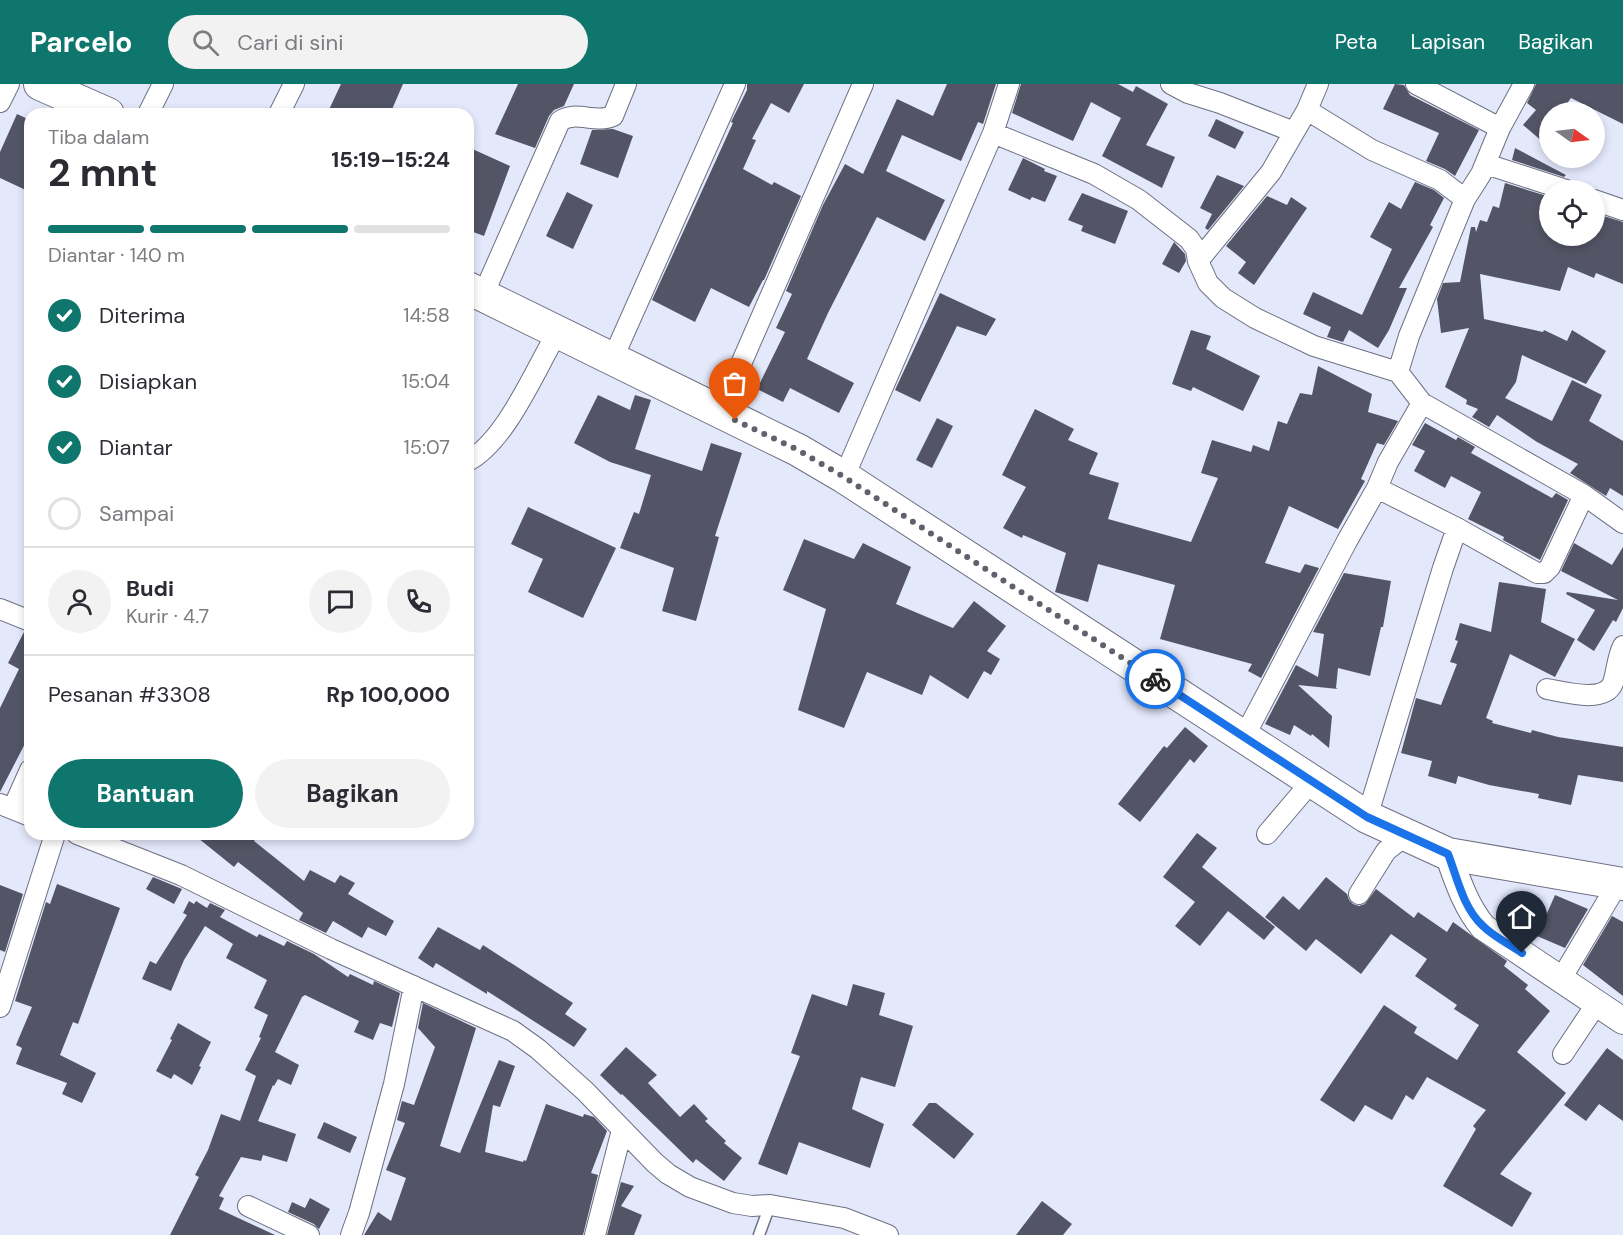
<!DOCTYPE html>
<html lang="id">
<head>
<meta charset="utf-8">
<style>
	body { margin:0; font-family:"DM Sans",sans-serif; background:#f2f2f3; color:#2b2b33; height:100vh; display:flex; flex-direction:column; font-size:22px; white-space:nowrap }
	* { box-sizing:border-box; margin:0 }
	p { font-size:20px; color:#7c7c81 }
	.icon { flex:none; width:33px; height:33px; fill:none; stroke:currentColor; stroke-width:2; stroke-linecap:round; stroke-linejoin:round }
	.map { position:relative; flex:1; overflow:hidden }
	.side { position:absolute; left:24px; top:24px; width:450px; height:732px; display:flex; flex-direction:column; background:#fff; border-radius:18px; box-shadow:0 3px 9px #0003 }
	.side>* { flex:none }
	.needle { width:39px; rotate:104deg }
	.tools { position:absolute; left:1539px; top:18px; display:grid; gap:12px }
	.tools a { display:grid; place-items:center; width:66px; height:66px; border-radius:50%; background:#fff; box-shadow:0 3px 9px #0003; font-size:30px }
	.pin { position:absolute; display:grid; place-items:center; width:51px; height:51px; color:#fff; margin:-62px -26px; border-radius:50% 50% 50% 0; rotate:-45deg; box-shadow:0 0 6px #0007 }
	.pin .icon { rotate:45deg }
	.courier { position:absolute; display:grid; place-items:center; width:60px; height:60px; margin:-30px; border:4px solid #1a73e8; border-radius:50%; background:#fff; color:#222; box-shadow:0 2px 8px #0007 }
	.overview em { font-style:normal; font-weight:700 }
	.overview div { display:flex; flex-direction:column-reverse }
	.overview { display:flex; align-items:center; justify-content:space-between; height:102px; padding:0 24px }
	h1 { font-size:39px; font-weight:700; line-height:45px }
	.bar { display:grid; grid-template-columns:repeat(4,1fr); gap:9px 6px; align-content:center; height:72px; padding:0 24px }
	.bar i { height:8px; border-radius:4px; background:#e1e1e2 }
	.bar .active { background:#0f766e }
	.bar p { grid-column:span 4 }
	.line { display:flex; align-items:center; gap:15px; padding:0 24px; border-top:2px solid #e1e1e2 }
	.line div { flex:1 }
	.round { display:grid; place-items:center; flex:none; width:63px; height:63px; border-radius:32px; background:#f2f2f3 }
	ol { padding:0 24px; list-style:none }
	li { display:flex; align-items:center; gap:18px; height:66px }
	li p { margin-inline-start:auto }
	li .icon { padding:6px; border-radius:50%; background:#0f766e; color:#fff; stroke-width:4 }
	li:last-child { color:#7c7c81 }
	li i { width:33px; height:33px; border:3px solid #e1e1e2; border-radius:50% }
	.button { display:flex; gap:12px; margin-top:auto; padding:12px 24px }
	.button a { flex:1; height:69px; border-radius:36px; background:#0f766e; color:#fff; font-size:24px; font-weight:700; line-height:69px; text-align:center }
	.button a+a { background:#f2f2f3; color:#2b2b33 }
	header { display:flex; align-items:center; gap:36px; box-sizing:border-box; height:84px; padding:0 30px; background:#0f766e; color:#fff }
	header strong { font-size:28px }
	nav { display:flex; gap:33px; margin-inline-start:auto; font-size:21px }
	.search { width:420px; height:54px; background:#f2f2f3; display:flex; align-items:center; gap:15px; box-sizing:border-box; padding:0 21px; border-radius:33px; color:#7c7c81; font-size:22px }
	.map>svg:first-child { display:block }
</style>
</head>
<body>
<header>
<strong>Parcelo</strong>
<div class="search"><svg class="icon" aria-label="search" viewBox="0 0 24 24"><circle cx="10" cy="10" r="6"/><path d="M15 15l6 6"/></svg>Cari di sini</div>
<nav><a>Peta</a><a>Lapisan</a><a>Bagikan</a></nav>
</header>
<div class="map">
<svg width="1623" height="1151" viewBox="0 0 1623 1151">
	<rect width="100%" height="100%" fill="#e4e8fb"/>
	<path fill="#535566" d="M341,0H403L390,30H327Z
		M518,0H574L564,22L554,26L549,32L535,64L495,50Z
		M747,0H804L789,29L771,19L752,55L756,56L743,85L772,101L774,98L801,112L764,196H763L749,223L711,204L695,238L652,216L733,39L731,38L747,6Z
		M947,0H996L983,40L978,38L961,77L902,51L886,87L945,116L925,157L877,133L828,229L807,275L854,299L839,329L790,304L783,318L757,305L785,248L776,244L792,210L786,207L823,121L845,80L863,90L897,15L933,32Z
		M1021,0H1118L1133,8L1136,2L1168,20L1146,61L1175,73L1162,104L1102,72L1121,34L1091,18L1073,57L1012,29Z
		M1395,0L1404,1L1410,11L1479,46L1455,92L1445,85L1426,77L1439,49L1383,25Z
		M1536,0H1623V40L1571,14L1561,28H1550V64L1523,41L1536,26L1527,19Z
		M17,30L30,36V108L0,94V68Z
		M1216,35L1244,48L1235,65L1208,52Z
		M613,45L633,52L618,94L580,80L592,46Z
		M468,63L510,82L484,152L468,146Z
		M1515,64L1566,91L1564,93L1512,76Z
		M1023,74L1045,85L1044,87L1057,92L1045,118L1032,113L1030,116L1008,106Z
		M1217,91L1244,102L1208,146L1205,144L1212,130L1200,124Z
		M1415,98L1434,106L1444,114L1430,141L1433,143L1399,204H1407L1389,246L1378,264L1349,246L1343,258L1327,253L1331,243L1303,230L1313,208L1362,231L1392,165L1370,153L1389,118L1401,125Z
		M1505,99L1550,113V152H1594V129L1623,138V200L1596,189L1594,194L1568,183L1560,207L1480,190L1484,235L1543,248L1544,246L1567,257L1572,246L1606,267L1586,300L1522,271L1516,298L1505,314L1552,337L1572,296L1602,311L1589,337L1623,357V412L1610,404L1606,412L1570,389L1578,380L1537,358L1497,331L1489,343L1472,333L1478,325L1466,320L1467,316L1445,303L1469,244L1441,249L1437,215L1443,199L1460,198L1471,143H1475L1476,148L1480,136L1487,138L1493,122L1499,124Z
		M567,108L593,121L573,165L546,152Z
		M1082,109L1128,127L1115,160L1081,147L1083,142L1068,136Z
		M1267,112L1287,121L1291,113L1307,124L1254,201L1238,189L1246,178L1226,162Z
		M1174,158L1185,170L1186,177L1179,189L1162,180Z
		M940,209L996,235L986,252L957,242L920,318L895,306Z
		M1191,246L1211,252L1206,265L1260,292L1243,327L1193,303L1191,307L1172,300Z
		M1318,282L1372,310L1368,328L1398,337L1384,361L1377,359L1361,395L1365,397L1338,445L1289,422L1265,479L1300,489L1305,480L1319,484L1261,594L1248,587L1252,580L1160,555L1175,501L1098,480L1088,518L1055,508L1066,469L1023,451L1022,454L1003,444L1026,403L1002,391L1035,325L1074,345L1068,356L1098,369L1089,390L1119,399L1108,435L1191,458L1218,394L1201,389L1212,356L1251,368L1253,361L1269,367L1278,337L1287,340L1300,309L1312,311Z
		M598,311L630,326L635,311L651,316L635,365L702,387L711,359L742,369L715,452L719,453L696,537L662,527L674,484L620,464L634,428L639,430L651,391L610,378L574,359Z
		M937,334L953,342L932,384L916,376Z
		M1425,339L1456,356L1458,353L1475,363L1471,369L1552,414L1556,409L1568,416L1540,476L1503,456L1504,453L1468,435L1481,408L1451,392L1445,404L1414,387L1425,367L1412,361Z
		M528,423L616,464L583,534L528,508L543,475L511,460Z
		M804,455L854,475L863,459L911,483L896,520L953,544L974,517L1006,542L987,567L1000,575L991,591L984,587L968,615L930,591L922,611L867,588L844,644L798,626L826,525L783,506Z
		M1574,459L1612,481L1623,463V524L1616,538L1613,536L1594,567L1577,556L1595,526L1566,510L1567,508L1618,516L1561,487Z
		M1344,489L1391,497L1383,543H1381L1370,592L1338,584L1336,604L1338,605L1298,601L1332,632L1329,664L1312,650L1311,652L1294,641L1290,651L1265,640L1296,581L1318,593L1324,550L1313,548Z
		M1499,498L1546,505L1541,538L1575,555L1555,593L1510,570L1486,634L1493,637L1492,639L1531,649L1532,646L1558,653L1623,663V698L1578,691L1571,721L1538,714L1539,710L1489,701L1458,692L1456,700L1428,692L1432,677L1401,669L1416,614L1441,621L1457,580L1450,578L1458,557L1455,556L1460,539L1491,548Z
		M24,548L30,549V650L0,708V624L19,585L8,579Z
		M1185,643L1208,662L1194,679L1190,675L1140,738L1118,720L1164,662L1167,664Z
		M1197,749L1217,764L1202,783L1275,843L1264,856L1228,827L1200,862L1175,842L1195,818L1163,793Z
		M193,750H260L254,757L304,797L310,786L335,799L340,791L355,799L348,810L394,837L386,852L368,843L362,854L333,837L326,849L299,836L303,829L238,778L234,783Z
		M153,793L182,805L174,820L146,805Z
		M1326,793L1347,810L1349,816L1353,820L1359,822L1365,820L1376,805L1414,834L1418,828L1447,848L1453,838L1507,877L1504,882L1528,901L1525,905L1550,927L1517,968L1566,1009L1500,1090L1532,1109L1512,1143L1443,1102L1476,1045L1473,1042L1486,1026L1427,993L1413,1016L1406,1011L1392,1036L1365,1021L1354,1038L1320,1016L1384,921L1417,943L1414,949L1457,976L1479,941L1454,925L1457,921L1415,892L1427,875L1391,850L1361,890L1316,855L1306,867L1265,833L1283,812L1299,826Z
		M57,800L120,824L78,940L73,938L60,971L96,989L82,1019L62,1010L67,999L16,980L22,964L16,961L32,923L15,917L46,818L50,820Z
		M0,801L23,810L5,868L0,866Z
		M1555,811L1588,825L1565,864L1537,852Z
		M189,817L194,820L196,817L207,824L210,819L225,826L220,833L257,853L259,850L284,862L287,857L314,870L348,893L350,890L373,901L374,897L400,909L392,943L380,939L373,956L354,948L359,937L305,911L302,913L275,968L299,981L291,1001L278,995L274,1002L273,1001L258,1037L296,1050L287,1078L263,1071L261,1077L241,1073L219,1112L224,1114L219,1125L275,1151H170L199,1093L195,1091L208,1066L221,1030L240,1037L256,992L245,986L261,954L259,953L268,931L254,924L267,896L226,874L233,860L205,842L184,876L171,907L142,895L150,877L156,880L187,831L183,829Z
		M1612,832L1623,838V912L1583,881Z
		M438,843L480,866L483,861L573,919L565,930L587,945L574,963L487,907V910L436,879L433,884L418,874Z
		M853,900L885,909L879,931L913,942L895,1003L861,993L852,1025L884,1040L870,1084L799,1058L787,1091L758,1080L800,972L791,969L812,910L847,922Z
		M423,919L476,944L440,1062L460,1069L499,976L515,982L500,1023L493,1021L485,1068L523,1078L524,1076L526,1077L546,1020L583,1033L584,1030L594,1033L607,1047L591,1089L598,1091L583,1151H364L378,1128L391,1137L406,1094L386,1086L405,1039L397,1036L402,1017L414,1021L435,963L418,944Z
		M178,939L211,958L199,982L201,983L192,1001L174,990L171,995L156,987L172,956L170,955Z
		M626,963L657,991L648,999L680,1033L694,1020L708,1035L705,1037L726,1057L724,1059L742,1074L724,1097L696,1075L693,1079L622,1010L621,1011L600,991Z
		M1607,964L1623,976V1037L1599,1020L1586,1037L1564,1021Z
		M929,1019H936L974,1050L954,1075L912,1041Z
		M324,1038L357,1053L350,1069L317,1054Z
		M621,1098L634,1102L621,1122L642,1131L634,1151H607Z
		M310,1114L330,1125L319,1145L314,1140L288,1128L292,1118L305,1124Z
		M1042,1117L1072,1140L1063,1151H1016Z"/>
	<g fill="none" stroke-linecap="round" stroke-linejoin="round">
		<defs>
			<path id="service" d="M759,1151L770,1121"/>
			<path id="minor" d="M1171,0L1188,9L1220,19L1294,48
				M1416,0L1500,44
				M0,18L9,0
				M1307,26L1372,66L1440,96L1465,115L1409,252L1398,288L1422,319L1584,411L1623,439
				M148,30L163,0
				M279,30L294,0
				M993,49L1094,90L1139,116L1189,155L1196,165L1198,177L1208,199L1223,214L1255,234L1314,262L1398,288
				M1486,80L1566,106
				M1465,115L1481,90L1500,44L1524,0
				M1594,116L1623,126
				M1198,177L1271,88L1307,26L1318,0
				M483,211L560,37C575,26 596,40 613,32L626,0
				M613,274L735,0
				M720,328L863,0
				M468,377C506,357 535,286 557,249
				M844,393L993,49L1009,0
				M1377,404L1457,444L1537,489H1544L1550,483L1584,411
				M0,525L30,537
				M1547,605C1564,608 1605,620 1613,599C1617,587 1617,574 1623,562
				M1244,653L1347,457L1377,404L1388,378L1422,319
				M0,720L30,732
				M13,724L30,686
				M1367,733L1443,484L1457,444
				M77,750L181,791L331,865L513,947L538,965L585,1007L655,1079L668,1090L690,1103L733,1119L752,1122L770,1121L827,1131L844,1134L888,1151
				M1267,750L1312,697
				M1359,810L1386,767L1406,751
				M1561,895L1618,799
				M0,923L55,750
				M1563,970L1597,919
				M248,1122L309,1151
				M351,1151L359,1129L394,1000L414,902
				M595,1151L622,1046"/>
			<path id="tertiary" d="M1448,770C1457,795 1465,821 1483,843L1623,937"/>
			<path id="primary" d="M40,0L108,30
				M468,204L798,366L844,393L1367,733L1448,770L1623,800"/>
		</defs>
		<use href="#service" stroke="#6d7081" stroke-width="13"/>
		<use href="#minor" stroke="#6d7081" stroke-width="22"/>
		<use href="#tertiary" stroke="#6d7081" stroke-width="28"/>
		<use href="#primary" stroke="#6d7081" stroke-width="34"/>
		<use href="#service" stroke="#fff" stroke-width="10"/>
		<use href="#minor" stroke="#fff" stroke-width="20"/>
		<use href="#tertiary" stroke="#fff" stroke-width="26"/>
		<use href="#primary" stroke="#fff" stroke-width="32"/>
	</g>
	<g fill="none" stroke-linecap="round" stroke-linejoin="round">
		<path stroke="#5f616c" stroke-width="6" stroke-dasharray="0 10.8" d="M735,336L798,366L844,393L1155,595"/>
		<path stroke="#1a73e8" stroke-width="8" d="M1155,595L1367,733L1448,770C1457,793 1463,824 1483,842C1494,853 1509,860 1522,869"/>
	</g>
</svg>
<div class="tools">
<a><svg class="needle" viewBox="-14 -14 28 28"><path d="M0-13l5 13h-10z" fill="#e53935"/><path d="M0 13l5-13h-10z" fill="#7c7c81"/></svg></a>
<a><svg class="icon" aria-label="locate" viewBox="0 0 24 24"><circle cx="12" cy="12" r="6"/><path d="M12 2v4M12 18v4M2 12h4M18 12h4"/></svg></a>
</div>
<div class="pin" style="left:735px;top:336px;background:#ea580c"><svg class="icon" aria-label="bag" viewBox="0 0 24 24"><path d="M5 8h14l-1 12H6zM9 8a3 3 0 0 1 6 0"/></svg></div>
<div class="pin" style="left:1522px;top:869px;background:#1f2937"><svg class="icon" aria-label="home" viewBox="0 0 24 24"><path d="M3 11l9-7 9 7M6 9v11h12V9"/></svg></div>
<div class="courier" style="left:1155px;top:595px"><svg class="icon" aria-label="bike" viewBox="0 0 24 24"><circle cx="6" cy="16" r="4"/><circle cx="18" cy="16" r="4"/><path d="M6 16l4-8h5l3 8M10 8l3 8H6M13 5h3"/></svg></div>
<section class="side">
<div class="overview"><div><h1>2 mnt</h1><p>Tiba dalam</p></div><em>15:19–15:24</em></div>
<div class="bar"><i class="active"></i><i class="active"></i><i class="active"></i><i></i><p>Diantar · 140 m</p></div>
<ol>
<li><svg class="icon" aria-label="check" viewBox="0 0 24 24"><path d="M5 12l5 5 9-10"/></svg>Diterima<p>14:58</p></li>
<li><svg class="icon" aria-label="check" viewBox="0 0 24 24"><path d="M5 12l5 5 9-10"/></svg>Disiapkan<p>15:04</p></li>
<li><svg class="icon" aria-label="check" viewBox="0 0 24 24"><path d="M5 12l5 5 9-10"/></svg>Diantar<p>15:07</p></li>
<li><i></i>Sampai</li>
</ol>
<div class="line" style="height:108px"><a class="round"><svg class="icon" aria-label="person" viewBox="0 0 24 24"><circle cx="12" cy="8" r="4"/><path d="M4 21q1-7 8-7t8 7"/></svg></a><div><b>Budi</b><p>Kurir · 4.7</p></div><a class="round"><svg class="icon" aria-label="chat" viewBox="0 0 24 24"><path d="M4 5h16v11H9l-5 4z"/></svg></a><a class="round"><svg class="icon" aria-label="phone" viewBox="0 0 24 24"><path d="M5 4h4l2 5-3 2q2 4 5 5l2-3 5 2v4C11 20 4 13 5 4z"/></svg></a></div>
<div class="line" style="height:78px"><div>Pesanan #3308</div><b>Rp 100,000</b></div>
<div class="button"><a>Bantuan</a><a>Bagikan</a></div>
</section>
</div>
</body>
</html>
